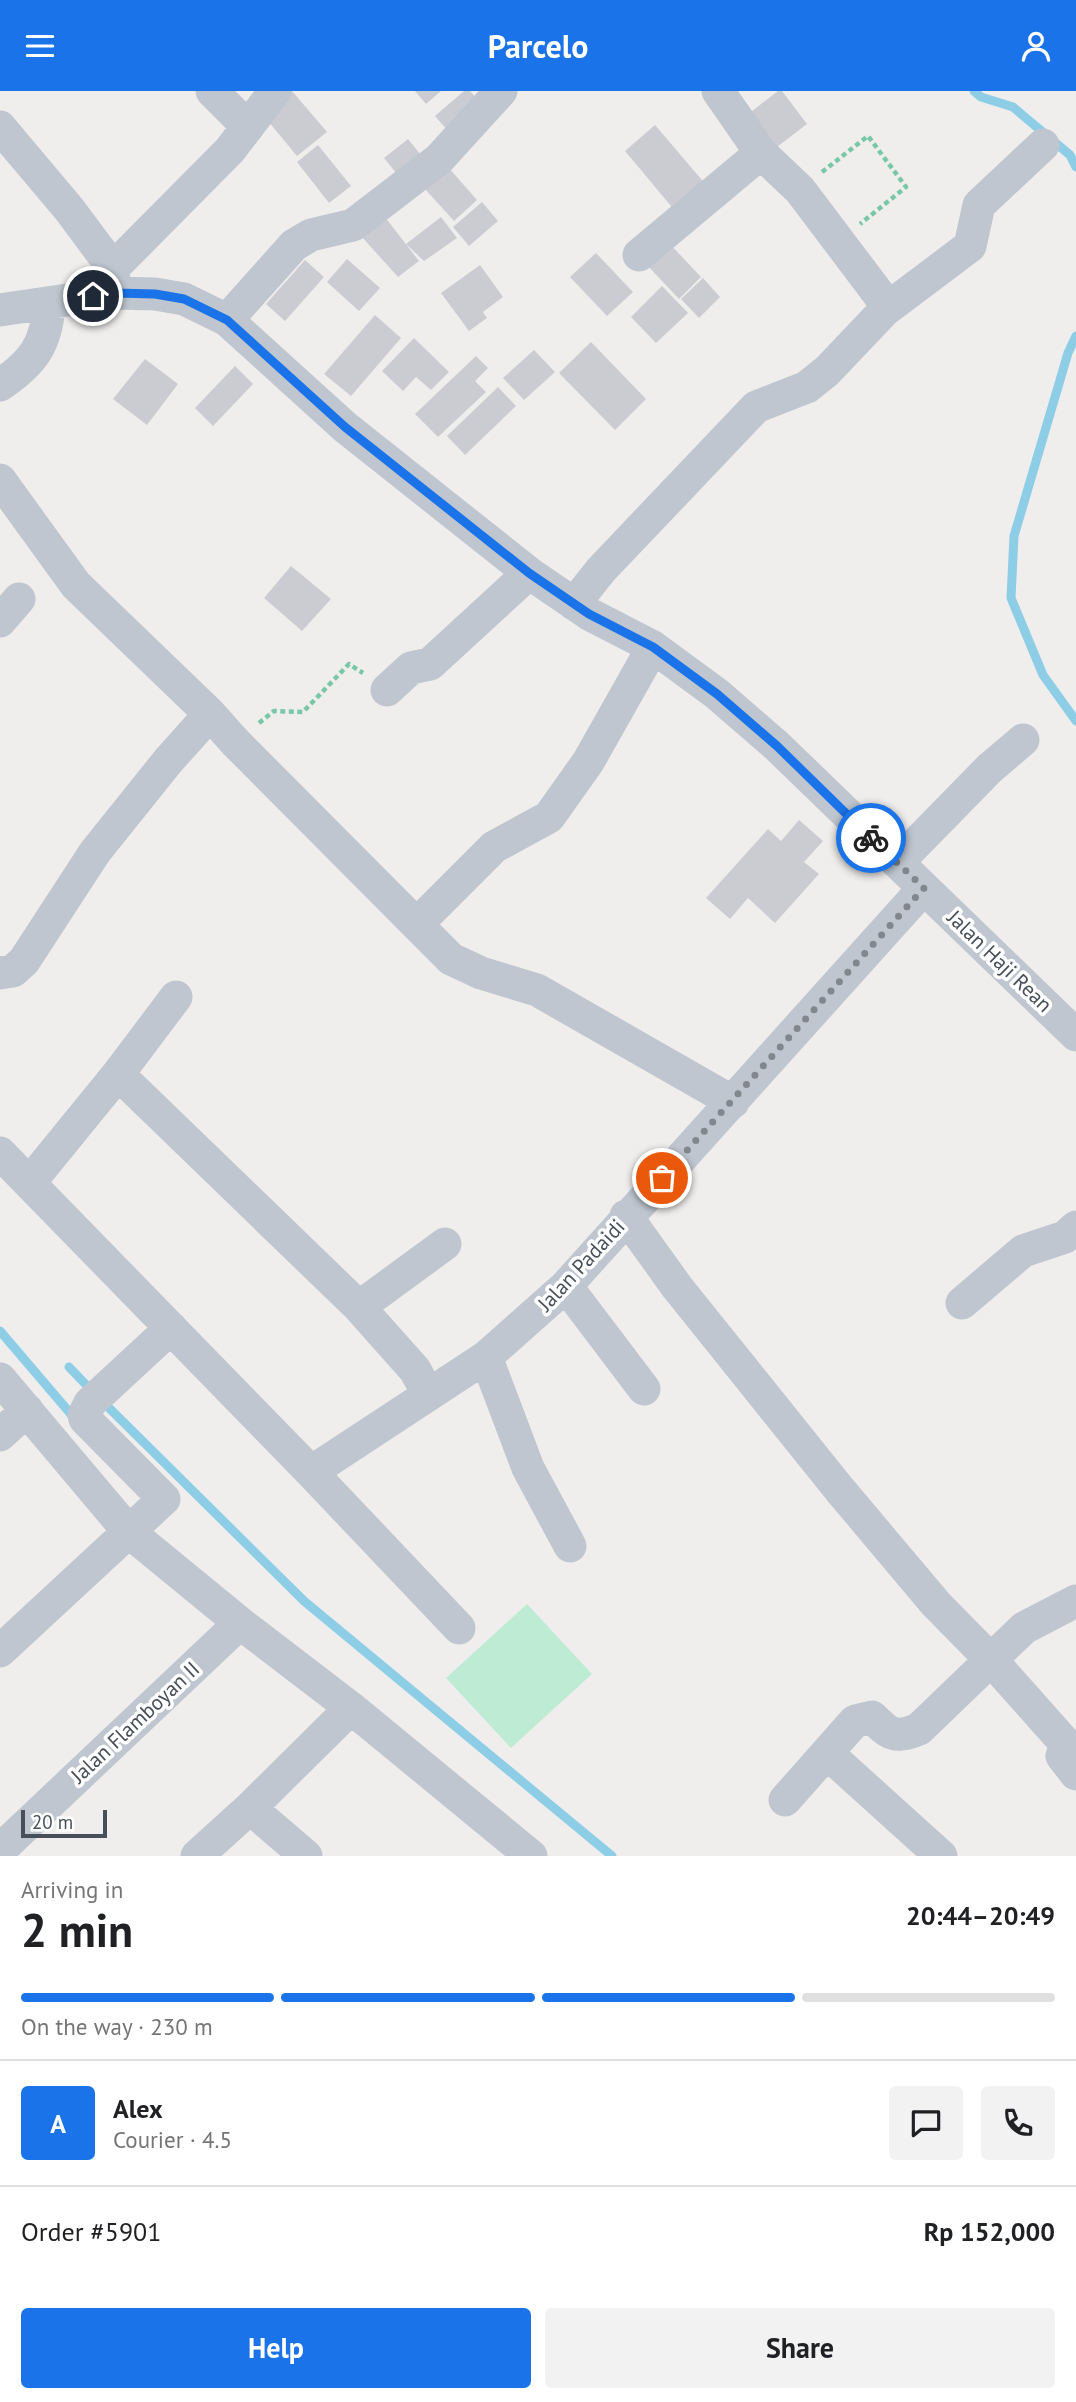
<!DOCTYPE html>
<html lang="en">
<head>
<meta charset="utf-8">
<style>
	body { margin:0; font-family:"PT Sans",sans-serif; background:#f2f2f2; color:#202124; height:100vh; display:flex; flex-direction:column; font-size:26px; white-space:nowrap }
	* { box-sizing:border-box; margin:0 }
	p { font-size:23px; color:#757577 }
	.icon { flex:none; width:38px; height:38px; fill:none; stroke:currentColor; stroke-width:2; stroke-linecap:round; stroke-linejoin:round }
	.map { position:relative; height:1765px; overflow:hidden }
	.sheet { display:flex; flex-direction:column; background:#fff; flex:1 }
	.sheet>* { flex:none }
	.scale { position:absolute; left:21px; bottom:18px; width:86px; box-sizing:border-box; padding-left:7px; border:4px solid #474f59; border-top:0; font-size:19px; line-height:24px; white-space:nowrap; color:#474f59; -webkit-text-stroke:5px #fff; paint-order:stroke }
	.pin { position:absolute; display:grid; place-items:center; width:60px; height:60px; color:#fff; margin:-30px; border:4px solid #fff; border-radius:50%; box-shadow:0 2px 7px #0007 }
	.courier { position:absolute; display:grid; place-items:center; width:70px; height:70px; margin:-35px; border:5px solid #1a73e8; border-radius:50%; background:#fff; color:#222; box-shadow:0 2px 9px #0007 }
	.headline em { font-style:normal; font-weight:700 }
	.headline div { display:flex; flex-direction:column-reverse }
	.headline { display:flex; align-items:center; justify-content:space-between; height:119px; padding:0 21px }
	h1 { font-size:46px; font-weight:700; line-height:52px }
	.bar { display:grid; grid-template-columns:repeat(4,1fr); gap:10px 7px; align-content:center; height:84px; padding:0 21px }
	.bar i { height:9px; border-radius:5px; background:#e0e0e0 }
	.bar .active { background:#1a73e8 }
	.bar p { grid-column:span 4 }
	.line { display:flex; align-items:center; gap:18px; padding:0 21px; border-top:2px solid #e0e0e0 }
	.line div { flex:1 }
	.round { display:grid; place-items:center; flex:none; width:74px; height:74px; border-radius:7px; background:#f2f2f2 }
	.primary-button { display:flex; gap:14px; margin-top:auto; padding:14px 21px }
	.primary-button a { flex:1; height:80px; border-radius:7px; background:#1a73e8; color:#fff; font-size:28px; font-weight:700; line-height:80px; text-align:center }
	.primary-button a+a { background:#f2f2f2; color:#202124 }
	header { display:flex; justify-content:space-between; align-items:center; height:91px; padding:0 21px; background:#1a73e8; color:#fff; font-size:32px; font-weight:700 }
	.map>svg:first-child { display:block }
</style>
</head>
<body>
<header><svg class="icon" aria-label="menu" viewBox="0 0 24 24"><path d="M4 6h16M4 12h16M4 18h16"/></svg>Parcelo<svg class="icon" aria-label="person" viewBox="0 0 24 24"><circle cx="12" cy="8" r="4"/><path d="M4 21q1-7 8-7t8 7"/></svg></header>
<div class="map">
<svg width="1076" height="1765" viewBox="0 0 1076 1765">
	<rect width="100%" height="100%" fill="#f0eeed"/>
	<path fill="#beebd3" d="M527,1513L592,1583L511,1657L446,1587Z"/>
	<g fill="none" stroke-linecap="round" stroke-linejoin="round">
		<path stroke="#8dcde6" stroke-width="9" d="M974,0L981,6L1013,16L1070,64L1076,76
			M1076,245L1068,262L1014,445L1011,507L1043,584L1076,630
			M0,1240L76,1329
			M69,1276L92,1300
			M102,1310L304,1510L612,1765"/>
	</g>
	<path fill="#caccd2" d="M292,0L327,41L297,65L263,24Z
		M415,0H441L426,13Z
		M464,0H470L481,12L448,40L435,25Z
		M778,0H782L807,33L769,62L743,27Z
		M655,34L707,95L676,121L625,60Z
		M408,48L421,64L397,83L384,67Z
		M318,54L351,95L329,112L297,71Z
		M449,77L477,109L454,130L425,98Z
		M482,111L498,130L469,155L453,136Z
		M385,126L419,170L398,186L361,145Z
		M441,126L457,147L424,170L406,153Z
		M668,151L701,186L679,208L646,173Z
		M596,162L633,201L607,225L570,186Z
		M347,168L380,197L359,220L327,191Z
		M305,169L324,186L285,230L266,213Z
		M480,174L503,206L483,221L487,227L469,240L441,202Z
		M703,187L720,206L699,227L681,208Z
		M662,195L688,222L656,252L631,226Z
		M375,224L401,247L351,305L324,283Z
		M414,247L449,281L431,299L416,286L403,300L382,280Z
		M591,251L646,308L615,339L559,282Z
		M534,259L555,281L524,309L503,287Z
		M476,265L488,277L475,290L486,301L438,346L415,323Z
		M145,268L178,293L147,334L113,308Z
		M235,275L253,293L213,335L195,317Z
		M498,296L516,315L465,364L447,345Z
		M291,475L331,508L302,540L264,507Z
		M799,729L823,750L804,771L819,783L775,832L748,807L730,828L706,807L768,738L781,750Z"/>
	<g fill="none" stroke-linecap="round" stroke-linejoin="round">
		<path stroke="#78c7a6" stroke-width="4.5" stroke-dasharray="5 3.5" stroke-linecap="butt" d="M822,81L868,45L906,96L860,133
			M259,632L274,620L303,621L349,573L363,582"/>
		<path stroke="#bfc6cf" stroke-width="33" d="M212,0L248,36
			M0,36L69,118L113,177
			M639,164L761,62
			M115,202L113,177L230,59L275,0
			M0,219L115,202L155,203L184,208L227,229L345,336L529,482L589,523L653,556L717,603L777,655L1076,944
			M885,219L970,155L979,114L1043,54
			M227,229L294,154L311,144L353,134L439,68L501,0
			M0,294C33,272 47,253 49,213
			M0,389L76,494L210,623L235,651L451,868L481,882L537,899L733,1011
			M574,513L601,479L756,316L807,296L827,280L885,219L880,205L800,99L761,62L718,0
			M0,530L19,508
			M387,599L411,577L430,573L529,482
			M898,771L990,677L1023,649
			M417,833L494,756L549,726L588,671L653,556
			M0,882L13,880L24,870L95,761L168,670L210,623
			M118,983L359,1216L415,1279L428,1303
			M0,1062L311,1381L459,1537
			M30,1091L118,983L176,906
			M626,1125L677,1196L840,1399L936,1513L992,1570L1066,1653L1062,1665L1076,1683
			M566,1195L644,1298
			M962,1212L1023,1160L1065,1146L1076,1136
			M359,1216L445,1153
			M486,1266L528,1377L570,1455
			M0,1288L129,1441L240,1532L351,1617L531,1765
			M0,1344L27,1319
			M311,1381L486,1266L566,1195L924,797
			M0,1560L164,1408L85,1328L84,1324L90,1312L171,1237
			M827,1662L941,1765
			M785,1709L855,1630L872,1626C890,1644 895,1648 919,1638L1024,1537L1076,1510
			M250,1717L306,1765
			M0,1759L240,1532
			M197,1765L250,1717L351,1617"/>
	</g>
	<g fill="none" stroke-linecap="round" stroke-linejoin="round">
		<path stroke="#82878d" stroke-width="7" stroke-dasharray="0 12.6" d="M662,1087L924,797L871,747"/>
		<path stroke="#1a73e8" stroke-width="9" d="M93,205L115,202L155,203L184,208L227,229L345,336L529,482L589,523L653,556L717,603L777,655L871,747"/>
	</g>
	<g text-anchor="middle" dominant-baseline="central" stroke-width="7" stroke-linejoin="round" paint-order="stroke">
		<g font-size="21" fill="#474f59" stroke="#fff">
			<text transform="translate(1000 870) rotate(44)">Jalan Haji Rean</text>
			<text transform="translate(581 1174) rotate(-47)">Jalan Padaidi</text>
			<text transform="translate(135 1631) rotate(-43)">Jalan Flamboyan II</text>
		</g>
	</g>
</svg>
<div class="scale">20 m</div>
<div class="pin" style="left:662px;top:1087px;background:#ea580c"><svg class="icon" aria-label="bag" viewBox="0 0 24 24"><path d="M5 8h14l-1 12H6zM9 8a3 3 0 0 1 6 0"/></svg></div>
<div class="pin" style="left:93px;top:205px;background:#1f2937"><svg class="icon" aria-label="home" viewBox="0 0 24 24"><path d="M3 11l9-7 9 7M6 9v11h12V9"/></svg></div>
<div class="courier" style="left:871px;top:747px"><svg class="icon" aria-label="bike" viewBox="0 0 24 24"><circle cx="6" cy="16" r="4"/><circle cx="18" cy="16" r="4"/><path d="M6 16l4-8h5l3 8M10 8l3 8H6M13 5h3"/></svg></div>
</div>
<section class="sheet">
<div class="headline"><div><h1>2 min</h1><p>Arriving in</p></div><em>20:44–20:49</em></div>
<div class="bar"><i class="active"></i><i class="active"></i><i class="active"></i><i></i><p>On the way · 230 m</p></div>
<div class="line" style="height:126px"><b class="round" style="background:#1a73e8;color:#fff">A</b><div><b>Alex</b><p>Courier · 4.5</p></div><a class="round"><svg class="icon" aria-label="chat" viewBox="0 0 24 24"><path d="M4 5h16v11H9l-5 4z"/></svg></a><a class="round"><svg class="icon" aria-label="phone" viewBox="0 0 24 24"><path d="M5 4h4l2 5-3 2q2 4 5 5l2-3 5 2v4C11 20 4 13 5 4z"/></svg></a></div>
<div class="line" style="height:91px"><div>Order #5901</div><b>Rp 152,000</b></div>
<div class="primary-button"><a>Help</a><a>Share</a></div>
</section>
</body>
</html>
